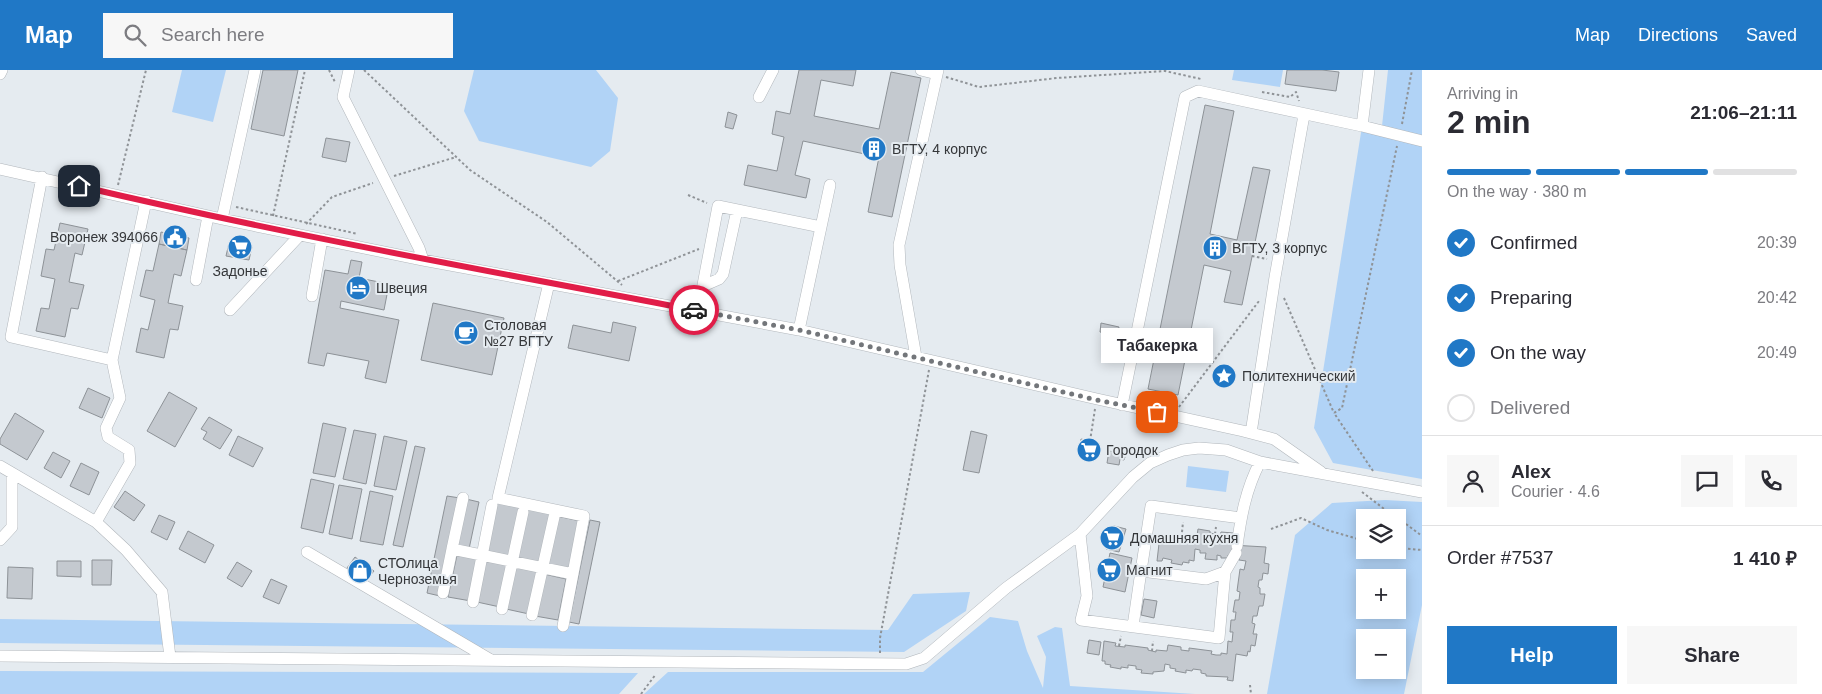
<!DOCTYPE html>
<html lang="en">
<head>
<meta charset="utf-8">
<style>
	body { margin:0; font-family:Arial,sans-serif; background:#f7f7f7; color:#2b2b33; height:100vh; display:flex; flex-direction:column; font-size:19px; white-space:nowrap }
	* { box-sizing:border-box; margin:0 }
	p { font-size:16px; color:#7c7c81 }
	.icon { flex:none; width:28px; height:28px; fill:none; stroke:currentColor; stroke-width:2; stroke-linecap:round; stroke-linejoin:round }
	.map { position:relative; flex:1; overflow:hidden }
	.drawer { display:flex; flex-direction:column; background:#fff; width:400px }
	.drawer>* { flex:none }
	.fabs { position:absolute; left:1356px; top:439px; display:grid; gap:10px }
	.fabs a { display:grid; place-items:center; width:50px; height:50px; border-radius:0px; background:#fff; box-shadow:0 2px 12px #0003; font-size:25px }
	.pin { position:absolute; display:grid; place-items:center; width:42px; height:42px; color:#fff; margin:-21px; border-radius:10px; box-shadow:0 2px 8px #0006 }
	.courier { position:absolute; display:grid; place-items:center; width:50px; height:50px; margin:-25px; border:4px solid #e11d48; border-radius:50%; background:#fff; color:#222; box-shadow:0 1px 6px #0007 }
	.bubble { position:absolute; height:35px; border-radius:0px; background:#fff; box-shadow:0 2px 12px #0003; font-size:16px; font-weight:700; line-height:35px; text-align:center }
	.head em { font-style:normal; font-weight:700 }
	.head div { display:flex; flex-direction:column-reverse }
	.head { display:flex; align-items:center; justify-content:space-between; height:85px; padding:0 25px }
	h1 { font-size:32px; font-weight:700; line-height:38px }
	.bar { display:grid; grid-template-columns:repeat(4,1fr); gap:8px 5px; align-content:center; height:60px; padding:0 25px }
	.bar i { height:6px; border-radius:4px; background:#e1e1e2 }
	.bar .on { background:#2078c6 }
	.bar p { grid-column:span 4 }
	.line { display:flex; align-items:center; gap:12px; padding:0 25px; border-top:1px solid #e1e1e2 }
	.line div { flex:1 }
	.round { display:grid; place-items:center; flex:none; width:52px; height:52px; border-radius:0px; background:#f7f7f7 }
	ol { padding:0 25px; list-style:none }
	li { display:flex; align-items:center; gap:15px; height:55px }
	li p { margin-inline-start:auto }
	li .icon { padding:5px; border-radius:50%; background:#2078c6; color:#fff; stroke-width:4 }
	li:last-child { color:#7c7c81 }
	li i { width:28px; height:28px; border:2px solid #e1e1e2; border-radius:50% }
	.action { display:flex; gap:10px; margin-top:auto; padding:10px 25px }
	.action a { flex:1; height:58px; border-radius:0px; background:#2078c6; color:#fff; font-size:20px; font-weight:700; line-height:58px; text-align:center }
	.action a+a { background:#f7f7f7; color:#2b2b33 }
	header { display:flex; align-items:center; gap:30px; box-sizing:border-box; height:70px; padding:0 25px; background:#2078c6; color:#fff }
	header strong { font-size:24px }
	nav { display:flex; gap:28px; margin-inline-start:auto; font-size:18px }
	.search { width:350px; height:45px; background:#f7f7f7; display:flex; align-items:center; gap:12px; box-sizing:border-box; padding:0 18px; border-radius:0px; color:#7c7c81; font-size:19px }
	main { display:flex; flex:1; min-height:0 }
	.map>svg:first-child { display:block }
</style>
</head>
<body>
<header>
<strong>Map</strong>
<div class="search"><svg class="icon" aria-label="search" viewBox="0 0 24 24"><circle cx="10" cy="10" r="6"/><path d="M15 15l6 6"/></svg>Search here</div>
<nav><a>Map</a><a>Directions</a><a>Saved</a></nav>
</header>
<main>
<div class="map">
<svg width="1422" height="624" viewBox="0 0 1422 624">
	<rect width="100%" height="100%" fill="#e5ebf0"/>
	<path fill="#b1d3f6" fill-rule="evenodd" d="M182,0H226L213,52L172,42Z
		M474,0H596L618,28L610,81L591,97L479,71L464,41Z
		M1234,0H1283L1280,17L1232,10Z
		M1388,0H1422V409L1333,393L1314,358L1363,50L1382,56Z
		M1188,396L1229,401L1226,422L1186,417Z
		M1385,430L1422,432V535L1404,624H1267L1295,465L1332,433ZM1365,448H1398V480H1365ZM1365,508H1398V540H1365ZM1365,568H1398V600H1365Z
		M970,522L966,541L904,582L0,573V549L888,560L913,524Z
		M990,547L1018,551L1027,581L1043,618L1046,587L1037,566L1055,557L1062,558L1070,616L1195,624H644L668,602H923Z
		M0,601L638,603L619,624H0Z"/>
	<path fill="#c4c9cf" stroke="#8d9297" d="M263,0H298L284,66L251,59Z
		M799,0H856L853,16L821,10L814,46L879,59L891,2L921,8L892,147L868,142L879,87L803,71L795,105L810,109L806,128L744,115L748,95L777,101L784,67L772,64L776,41L790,44Z
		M1287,0H1322L1339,2L1336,21L1285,14Z
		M1205,35L1234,41L1210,164L1237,170L1253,97L1270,100L1242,235L1224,232L1231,201L1204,195L1178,325L1148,319Z
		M728,42L737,45L733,59L725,57Z
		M326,68L350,72L346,92L322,87Z
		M60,153L88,159L82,185L75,183L69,212L84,215L78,239L71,238L65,267L36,261L41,238L49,239L55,209L41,206L46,179L54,180Z
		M161,162L189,168L187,180L159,174Z
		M229,173L252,177L249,190L226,186Z
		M159,174L187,180L181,206L174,204L168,233L183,236L178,260L170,259L164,288L136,282L141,258L148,260L155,230L140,226L146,200L153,201Z
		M351,190L362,192L359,208L389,214L384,240L341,231L340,238L399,250L386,313L365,308L369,291L327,283L324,296L308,293L325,200L348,204Z
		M433,233L504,248L492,305L421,290Z
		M613,252L636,257L629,291L568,278L573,255L611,263Z
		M1101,253L1119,257L1117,266L1100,262Z
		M88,318L110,328L102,348L79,338Z
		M169,322L197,338L175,377L147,361Z
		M15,343L44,361L27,390L0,374V369Z
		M209,347L232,360L220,379L203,369L207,362L201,359Z
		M323,353L346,358L335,407L313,403Z
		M354,360L376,364L366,414L343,409Z
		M971,361L987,365L979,403L963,400Z
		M238,366L263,378L253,397L229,385Z
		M384,366L407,371L396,420L374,416Z
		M1081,369L1099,373L1096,385L1079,382Z
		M415,376L425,378L403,477L393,475Z
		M1109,381L1126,384L1124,390L1120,389L1119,395L1107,393Z
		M53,382L70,391L61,408L44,398Z
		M81,393L99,402L89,425L70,416Z
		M311,409L334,414L323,463L301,458Z
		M339,415L362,419L352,469L329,464Z
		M125,421L145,435L134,451L114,437Z
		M370,421L393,426L383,475L360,471Z
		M447,426L460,428L440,526L427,523Z
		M466,429L479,432L469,479L456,476Z
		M497,432L520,437L509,486L487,481Z
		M528,439L550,444L540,493L517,488Z
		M159,445L175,452L167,470L151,462Z
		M557,446L580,451L569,499L546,494Z
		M590,450L600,452L579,554L569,552Z
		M1114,456L1126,459L1119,482L1106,479L1104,474L1108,459Z
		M1198,459L1210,461V463L1220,465L1221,462L1233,463L1231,475L1266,477L1264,493L1269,494L1268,504L1263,503L1262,510H1259L1258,517L1260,518V524H1265L1263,536H1259L1257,546H1253L1252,553L1255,554L1253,564H1257L1255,576L1251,575L1250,582L1248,581L1247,586L1236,584L1233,611L1227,610L1228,607L1206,606V604L1201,603V600L1193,599L1192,601L1186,600V603L1175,601L1176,599L1170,598V595L1165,594L1164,601L1153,602V604L1141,603L1142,600L1136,599V596L1128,595V598L1121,597V599L1110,597L1111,595L1105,594V591H1102L1104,571L1116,573L1115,576L1125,577V575L1148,578V580L1156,582V580L1167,581L1168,575L1181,577V580L1189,581V578L1212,581L1211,584L1216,585H1221V583L1227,584L1228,571L1232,572L1233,562H1230L1231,550H1235L1236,542H1233L1235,530H1239L1240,522L1237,521L1240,499L1244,500L1246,491L1239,490L1240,483L1233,485H1228L1227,488H1221V486L1217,485V490L1205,489L1206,483H1200V480L1195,479L1194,491L1189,490V493L1183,492L1182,495L1171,493L1172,490L1163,488L1162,491H1157L1160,465L1172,466V468H1176V471L1196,472Z
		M188,461L214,475L205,493L179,479Z
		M1110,483L1132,488L1125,522L1103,517Z
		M457,485L479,489L471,531L448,527Z
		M355,487L374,501L365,512L347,498Z
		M92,490H112L111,515H92Z
		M486,490L508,495L500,537L477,532Z
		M57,491H81V507L57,506Z
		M237,492L252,501L242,517L227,508Z
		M8,497L33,498L32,529L7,528Z
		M515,497L538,502L529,544L506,539Z
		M544,504L566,509L558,550L535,546Z
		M271,509L287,516L279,534L263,527Z
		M1144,529L1157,531L1154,548L1141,545Z
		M1089,570L1101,572L1099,585L1087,583Z"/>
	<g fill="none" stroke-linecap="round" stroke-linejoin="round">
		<defs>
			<path id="minor" d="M349,0L343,27L419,178L423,190
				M921,0L937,4
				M0,4L2,0
				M759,27L773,0
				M1362,56L1369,0
				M0,99L222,149L423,190L799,260L1097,329L1243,361L1274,369L1321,402
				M42,107L11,267L112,290L146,131
				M222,149L255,0
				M196,210L208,146
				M549,213L498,428L584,446L563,556
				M703,216L719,209L723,204L737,140
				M312,226L322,169
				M230,240L300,165
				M698,241L718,136L821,157
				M799,260L830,115
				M916,287L900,195L899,175L938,0
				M1122,335L1185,27L1198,21L1362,56L1422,71
				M1251,363L1275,207L1304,45
				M0,396L96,452L126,480L162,522L170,587
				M463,428L452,479L573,504
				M96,452L130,393L129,380L108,367L106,358L120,328L112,290
				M1080,464L1087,526L1081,550L1219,568L1225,502L1236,483
				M0,470L12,457V403
				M1237,476C1241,446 1246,419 1260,392
				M307,482L491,590
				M1141,501L1151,436L1241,448
				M443,523L452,479
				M473,532L492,435
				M502,539L523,442
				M532,545L554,447
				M1133,556L1141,501L1206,509L1225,502
				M0,586L906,594L924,588L1006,518L1080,464L1133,407L1150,393L1168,385L1183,380L1199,378L1226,380L1260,392L1422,422"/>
		</defs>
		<use href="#minor" stroke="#b2b7bc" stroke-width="12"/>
		<path stroke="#8f9397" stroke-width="2" stroke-dasharray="2.5 2.5" stroke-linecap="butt" d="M329,0L335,12
			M364,0L470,100L547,152L622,215
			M946,7L979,17L1057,8L1165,1L1201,9
			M1262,22L1290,27L1296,22L1299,31
			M1402,54L1412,0
			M394,106L456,87
			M118,115L146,0
			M688,125L707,133
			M236,137L358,164
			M273,146L305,0
			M306,154L332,127L373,113
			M1252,186L1267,189
			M618,211L699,179
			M1284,228L1334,343
			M1179,337L1259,231
			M1090,371L1095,339
			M1373,401L1334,343L1342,338L1397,76
			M1362,422L1396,448
			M1398,448L1422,466
			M1271,459L1301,448L1327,460L1365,471
			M1215,464L1216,457
			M1181,472L1183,452
			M1398,478L1422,480
			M1119,576L1121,566
			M1152,581L1153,571
			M880,583V568L929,300
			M1250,615L1251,624
			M641,624L656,604"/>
		<use href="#minor" stroke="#fff" stroke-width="11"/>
	</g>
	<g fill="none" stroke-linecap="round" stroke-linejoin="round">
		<path stroke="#73767a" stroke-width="5" stroke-dasharray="0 9" d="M694,240L799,260L1097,330L1157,342"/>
		<path stroke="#e11d48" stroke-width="6" d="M79,116C283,164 488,201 694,240"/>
	</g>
	<defs>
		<symbol id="building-disc" viewBox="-11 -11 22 22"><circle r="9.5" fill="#2078c6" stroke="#e5ebf0"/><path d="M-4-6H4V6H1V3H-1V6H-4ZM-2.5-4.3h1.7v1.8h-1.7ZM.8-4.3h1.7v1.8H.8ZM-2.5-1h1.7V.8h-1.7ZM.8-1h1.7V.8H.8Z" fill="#fff"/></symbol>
		<symbol id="civic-disc" viewBox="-11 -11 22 22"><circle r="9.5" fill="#2078c6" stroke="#e5ebf0"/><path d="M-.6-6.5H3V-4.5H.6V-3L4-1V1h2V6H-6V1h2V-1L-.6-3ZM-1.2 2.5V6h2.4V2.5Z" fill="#fff"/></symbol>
		<symbol id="supermarket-disc" viewBox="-11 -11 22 22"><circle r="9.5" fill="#2078c6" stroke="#e5ebf0"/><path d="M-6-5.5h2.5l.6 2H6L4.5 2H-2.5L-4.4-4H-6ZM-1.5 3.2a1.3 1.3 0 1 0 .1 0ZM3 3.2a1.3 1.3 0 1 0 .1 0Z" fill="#fff"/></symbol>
		<symbol id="hotel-disc" viewBox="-11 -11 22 22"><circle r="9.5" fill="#2078c6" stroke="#e5ebf0"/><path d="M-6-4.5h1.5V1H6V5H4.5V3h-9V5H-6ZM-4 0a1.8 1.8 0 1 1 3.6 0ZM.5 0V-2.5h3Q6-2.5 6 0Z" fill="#fff"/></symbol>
		<symbol id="cafe-disc" viewBox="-11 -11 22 22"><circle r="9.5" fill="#2078c6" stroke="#e5ebf0"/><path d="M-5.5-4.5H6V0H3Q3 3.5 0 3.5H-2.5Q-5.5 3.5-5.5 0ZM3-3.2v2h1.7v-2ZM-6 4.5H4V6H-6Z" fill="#fff"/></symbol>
		<symbol id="sight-disc" viewBox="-11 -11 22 22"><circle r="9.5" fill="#2078c6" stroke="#e5ebf0"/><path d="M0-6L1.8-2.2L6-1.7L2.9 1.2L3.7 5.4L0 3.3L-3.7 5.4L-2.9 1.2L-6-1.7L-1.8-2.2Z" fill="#fff"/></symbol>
		<symbol id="shop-disc" viewBox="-11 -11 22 22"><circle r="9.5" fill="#2078c6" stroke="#e5ebf0"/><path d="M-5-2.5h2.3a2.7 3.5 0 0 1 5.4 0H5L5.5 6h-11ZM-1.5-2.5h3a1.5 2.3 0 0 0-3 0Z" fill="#fff"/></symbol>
	</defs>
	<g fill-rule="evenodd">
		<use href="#building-disc" x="860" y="65" width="28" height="28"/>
		<use href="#civic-disc" x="161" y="153" width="28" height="28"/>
		<use href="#supermarket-disc" x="226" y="163" width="28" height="28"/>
		<use href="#building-disc" x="1201" y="164" width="28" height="28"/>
		<use href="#hotel-disc" x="344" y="204" width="28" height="28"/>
		<use href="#cafe-disc" x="452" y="249" width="28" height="28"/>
		<use href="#sight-disc" x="1210" y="292" width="28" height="28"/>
		<use href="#supermarket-disc" x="1075" y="366" width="28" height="28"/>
		<use href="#supermarket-disc" x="1098" y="454" width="28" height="28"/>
		<use href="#supermarket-disc" x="1095" y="486" width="28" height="28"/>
		<use href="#shop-disc" x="346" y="487" width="28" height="28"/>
	</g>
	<g text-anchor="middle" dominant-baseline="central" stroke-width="4" stroke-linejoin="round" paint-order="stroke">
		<g font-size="14" fill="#35373a" stroke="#e5ebf0" text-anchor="start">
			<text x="892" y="79">ВГТУ, 4 корпус</text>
			<text x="158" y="167" text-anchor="end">Воронеж 394066</text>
			<text x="1232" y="178">ВГТУ, 3 корпус</text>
			<text x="240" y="201" text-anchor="middle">Задонье</text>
			<text x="376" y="218">Швеция</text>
			<text x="484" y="255">Столовая<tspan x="484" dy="16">№27 ВГТУ</tspan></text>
			<text x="1242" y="306">Политехнический</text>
			<text x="1106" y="380">Городок</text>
			<text x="1130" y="468">Домашняя кухня</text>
			<text x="378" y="493">СТОлица<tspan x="378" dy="16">Черноземья</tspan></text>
			<text x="1126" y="500">Магнит</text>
		</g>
	</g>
</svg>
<div class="fabs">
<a><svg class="icon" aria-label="layers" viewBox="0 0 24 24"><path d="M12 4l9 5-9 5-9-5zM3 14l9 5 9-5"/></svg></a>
<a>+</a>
<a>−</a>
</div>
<div class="pin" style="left:1157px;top:342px;background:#ea580c"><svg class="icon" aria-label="bag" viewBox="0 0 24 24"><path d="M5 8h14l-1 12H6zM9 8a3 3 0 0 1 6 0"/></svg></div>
<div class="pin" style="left:79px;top:116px;background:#1f2937"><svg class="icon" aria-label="home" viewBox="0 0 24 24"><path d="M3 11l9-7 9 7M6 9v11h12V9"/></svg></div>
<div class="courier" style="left:694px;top:240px"><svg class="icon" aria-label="car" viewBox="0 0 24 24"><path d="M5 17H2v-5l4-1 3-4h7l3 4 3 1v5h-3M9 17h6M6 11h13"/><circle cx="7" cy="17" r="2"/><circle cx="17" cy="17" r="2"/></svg></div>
<div class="bubble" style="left:1101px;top:258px;width:112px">Табакерка</div>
</div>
<section class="drawer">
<div class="head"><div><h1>2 min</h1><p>Arriving in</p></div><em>21:06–21:11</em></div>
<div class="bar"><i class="on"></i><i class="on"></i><i class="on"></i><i></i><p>On the way · 380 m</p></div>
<ol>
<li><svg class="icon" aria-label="check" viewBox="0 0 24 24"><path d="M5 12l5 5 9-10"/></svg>Confirmed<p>20:39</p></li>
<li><svg class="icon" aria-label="check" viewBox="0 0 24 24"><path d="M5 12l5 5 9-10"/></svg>Preparing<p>20:42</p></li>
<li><svg class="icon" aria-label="check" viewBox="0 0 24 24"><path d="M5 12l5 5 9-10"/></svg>On the way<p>20:49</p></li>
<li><i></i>Delivered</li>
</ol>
<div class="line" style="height:90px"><a class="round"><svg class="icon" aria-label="person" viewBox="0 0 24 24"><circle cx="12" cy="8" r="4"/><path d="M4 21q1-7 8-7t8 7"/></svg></a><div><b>Alex</b><p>Courier · 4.6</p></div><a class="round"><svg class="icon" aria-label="chat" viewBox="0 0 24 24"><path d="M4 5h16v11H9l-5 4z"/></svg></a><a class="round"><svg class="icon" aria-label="phone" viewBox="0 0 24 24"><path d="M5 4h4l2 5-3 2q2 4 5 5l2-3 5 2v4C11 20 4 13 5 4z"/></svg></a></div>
<div class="line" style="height:65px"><div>Order #7537</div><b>1 410 ₽</b></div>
<div class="action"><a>Help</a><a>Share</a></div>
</section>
</main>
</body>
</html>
